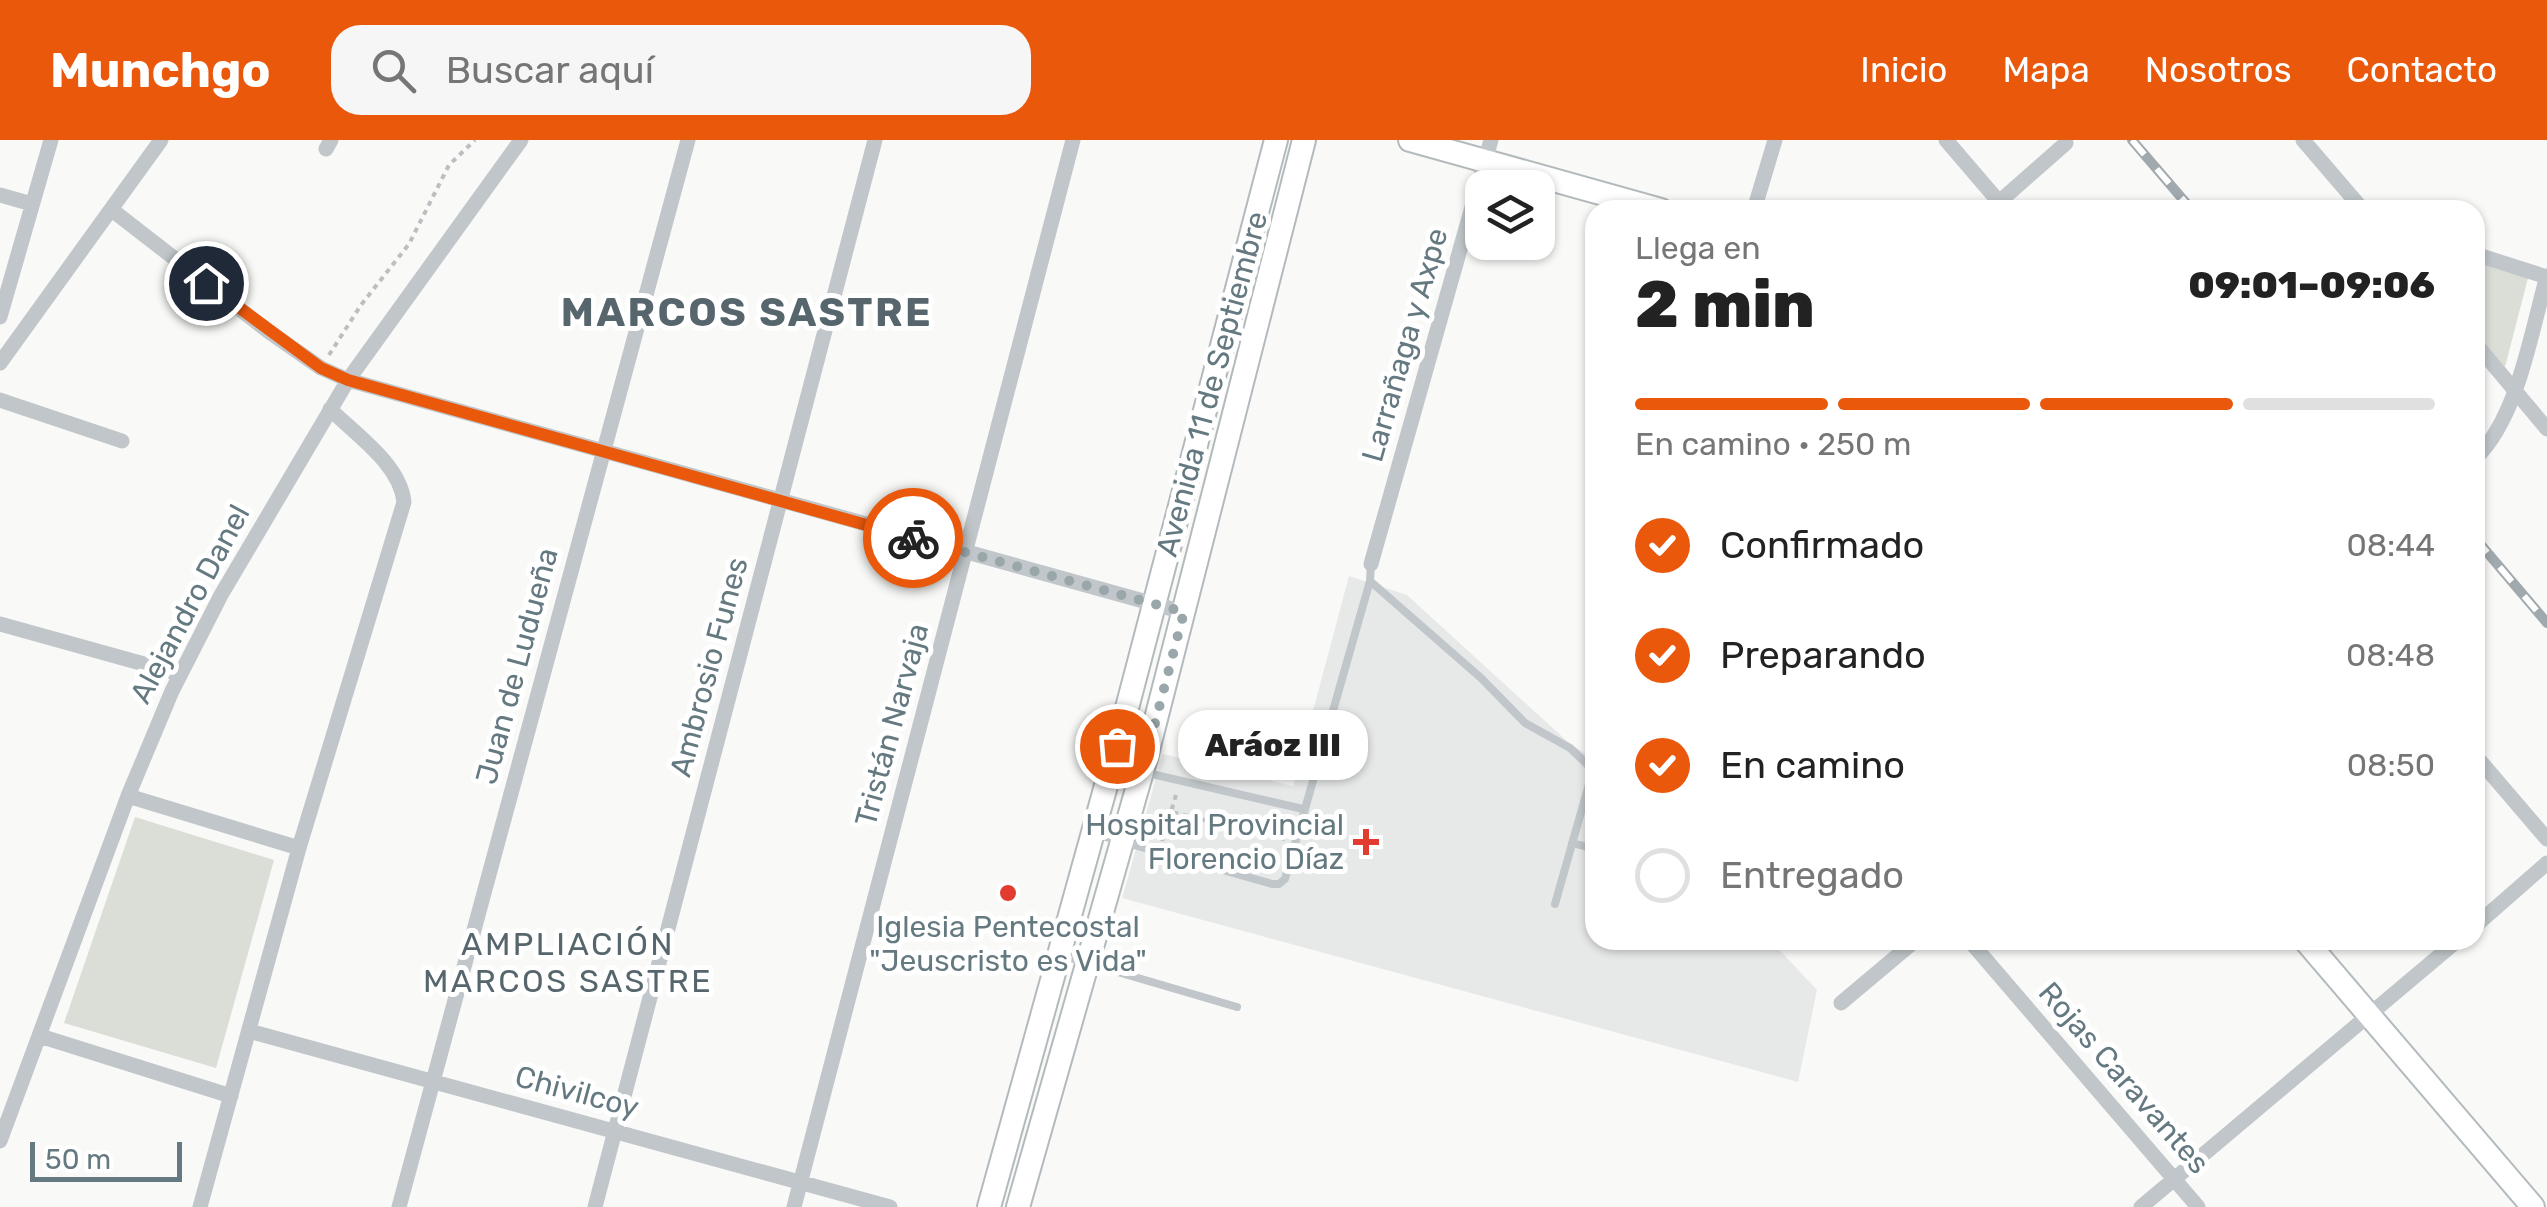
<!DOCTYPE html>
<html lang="es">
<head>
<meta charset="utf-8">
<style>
	body { margin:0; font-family:Rubik,sans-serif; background:#f6f6f6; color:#222; height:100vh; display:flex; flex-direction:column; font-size:38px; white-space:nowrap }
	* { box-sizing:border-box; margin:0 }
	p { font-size:32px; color:#767676 }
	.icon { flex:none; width:55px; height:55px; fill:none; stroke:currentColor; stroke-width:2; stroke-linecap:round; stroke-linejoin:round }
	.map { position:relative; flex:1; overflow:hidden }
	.panel { position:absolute; left:1585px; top:60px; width:900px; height:750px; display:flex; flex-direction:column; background:#fff; border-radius:30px; box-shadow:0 2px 8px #0004 }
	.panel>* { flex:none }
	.tools { position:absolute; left:1465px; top:30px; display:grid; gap:20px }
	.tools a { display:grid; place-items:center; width:90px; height:90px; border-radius:20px; background:#fff; box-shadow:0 2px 8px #0004; font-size:50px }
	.scale { position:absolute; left:30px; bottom:25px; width:152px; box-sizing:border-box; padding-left:10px; border:5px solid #657981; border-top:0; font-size:28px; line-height:35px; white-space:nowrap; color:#657981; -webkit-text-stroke:8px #fff; paint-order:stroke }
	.pin { position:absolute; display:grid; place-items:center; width:85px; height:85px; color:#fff; margin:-42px; border:5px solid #fff; border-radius:50%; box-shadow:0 2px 10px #0007 }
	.courier { position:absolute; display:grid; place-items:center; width:100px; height:100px; margin:-50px; border:8px solid #ea580c; border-radius:50%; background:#fff; color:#222; box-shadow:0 2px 12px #0007 }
	.bubble { position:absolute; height:70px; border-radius:30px; background:#fff; box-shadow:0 2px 8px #0004; font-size:32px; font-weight:800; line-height:70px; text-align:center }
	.head em { font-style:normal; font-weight:800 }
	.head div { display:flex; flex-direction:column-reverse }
	.head { display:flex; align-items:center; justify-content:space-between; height:170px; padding:0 50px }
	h1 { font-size:65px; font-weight:800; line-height:75px }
	.bar { display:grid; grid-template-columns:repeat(4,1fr); gap:15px 10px; align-content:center; height:120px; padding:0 50px }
	.bar i { height:12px; border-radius:8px; background:#e0e0e0 }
	.bar .current { background:#ea580c }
	.bar p { grid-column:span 4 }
	ol { padding:0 50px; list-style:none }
	li { display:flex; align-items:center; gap:30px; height:110px }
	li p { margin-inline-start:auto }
	li .icon { padding:10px; border-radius:50%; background:#ea580c; color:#fff; stroke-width:4 }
	li:last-child { color:#767676 }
	li i { width:55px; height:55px; border:5px solid #e0e0e0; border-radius:50% }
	header { display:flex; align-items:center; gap:60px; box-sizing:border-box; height:140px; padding:0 50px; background:#ea580c; color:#fff }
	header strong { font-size:48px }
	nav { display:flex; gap:55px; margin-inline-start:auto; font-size:35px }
	.search { width:700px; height:90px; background:#f6f6f6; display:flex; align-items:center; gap:25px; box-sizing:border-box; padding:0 35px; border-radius:30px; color:#767676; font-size:38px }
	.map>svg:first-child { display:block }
</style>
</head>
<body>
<header>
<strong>Munchgo</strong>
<div class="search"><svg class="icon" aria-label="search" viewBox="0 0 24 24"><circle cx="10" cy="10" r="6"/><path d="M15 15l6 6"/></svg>Buscar aquí</div>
<nav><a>Inicio</a><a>Mapa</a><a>Nosotros</a><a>Contacto</a></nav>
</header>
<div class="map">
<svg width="2547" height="1067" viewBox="0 0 2547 1067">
	<rect width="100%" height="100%" fill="#f9f9f7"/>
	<path fill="#e7e9e8" d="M1349,436L1407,455L1568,602L1595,620V800H1770L1817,850L1798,942L1122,758L1163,614L1293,646Z"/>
	<path fill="#daded6" d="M2475,122L2528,138L2505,227L2475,193Z
		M135,677L274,720L216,928L64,883Z"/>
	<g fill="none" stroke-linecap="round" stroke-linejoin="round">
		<defs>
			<path id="secondary" d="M1410,0L1661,70
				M2305,800L2533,1067
				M989,1067L1117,606L1276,0
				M1018,1067L1147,614L1304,0"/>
		</defs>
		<use href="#secondary" stroke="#b3babd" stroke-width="26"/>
		<path stroke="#bbbfc1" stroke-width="4" stroke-dasharray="5 5" stroke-linecap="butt" d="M329,215L361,165L409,104L449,25L475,0
			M1176,655L1171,672L1285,699
			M1162,701L1171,672"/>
		<path stroke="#c0c6c9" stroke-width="8" d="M1370,441L1481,538L1525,583L1570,608L1593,630L1555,764
			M1113,625L1303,669
			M1095,694L1272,744H1279L1285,739L1370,441L1371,424
			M1572,703L1595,709
			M1063,816L1237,867"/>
		<path stroke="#c0c6c9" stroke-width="15" d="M1946,0L2006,70
			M2303,0L2363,70
			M326,9L331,0
			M0,55L32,64
			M112,70L268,191L321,228L348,240L1183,472
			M1754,70L1775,0
			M1990,70L2066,3
			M2475,114L2547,137
			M0,177L51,0
			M2475,203L2547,289
			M0,223L161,0
			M0,260L122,301
			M2475,319C2518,278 2531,192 2547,136
			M1371,424L1491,0
			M0,484L180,534
			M2475,615L2547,699
			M1593,630L1595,626
			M128,656L299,708
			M2475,786L2547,723
			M1969,800L2198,1067
			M1841,863L1916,800
			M249,891L890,1067
			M40,896L231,956
			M0,1001L128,656L172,551L221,455L348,240L521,0
			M200,1067L299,708L404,362C400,324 356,295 330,269
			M399,1067L688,0
			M595,1067L875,0
			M794,1067L1073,0
			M2141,1067L2458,800"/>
		<use href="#secondary" stroke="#fff" stroke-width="22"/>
		<defs>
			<path id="rail" d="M2132,0L2192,70
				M2475,398L2547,483"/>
		</defs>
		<use href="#rail" stroke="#a0a9ad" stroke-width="10"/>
		<use href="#rail" stroke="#fff" stroke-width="6" stroke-dasharray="19" stroke-linecap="butt"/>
	</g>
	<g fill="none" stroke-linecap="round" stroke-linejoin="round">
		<path stroke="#99a6aa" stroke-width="10" stroke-dasharray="0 18" d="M913,398L1184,472L1142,633L1112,625L1117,606"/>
		<path stroke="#ea580c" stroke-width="12" d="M206,143L321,228L348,240L913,398"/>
	</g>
	<g fill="#e13c2f" stroke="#fff" stroke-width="4">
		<path d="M1361 687h10v10h10v10h-10v10h-10v-10h-10v-10h10z"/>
		<circle cx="1008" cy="753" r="10"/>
	</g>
	<g text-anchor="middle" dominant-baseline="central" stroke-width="10" stroke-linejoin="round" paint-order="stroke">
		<g font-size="30" fill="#657981" stroke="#fff">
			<text transform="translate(1405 205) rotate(-74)">Larrañaga y Axpe</text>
			<text transform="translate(1212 244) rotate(-75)">Avenida 11 de Septiembre</text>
			<text transform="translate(190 464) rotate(-62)">Alejandro Danel</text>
			<text transform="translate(517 526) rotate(-75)">Juan de Ludueña</text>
			<text transform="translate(709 527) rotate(-75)">Ambrosio Funes</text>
			<text transform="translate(892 585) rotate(-75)">Tristán Narvaja</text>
			<text transform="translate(2124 938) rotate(49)">Rojas Caravantes</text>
			<text transform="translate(577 952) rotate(15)">Chivilcoy</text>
		</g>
		<g font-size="30" fill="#657981" stroke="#fff" text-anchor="end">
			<text x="1344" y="685">Hospital Provincial<tspan x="1344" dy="34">Florencio Díaz</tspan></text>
			<text x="1008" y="787" text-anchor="middle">Iglesia Pentecostal<tspan x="1008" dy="34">"Jeuscristo es Vida"</tspan></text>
		</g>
		<g font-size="32" letter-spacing="2.5" fill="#56666c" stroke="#fff">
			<text x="568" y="804">AMPLIACIÓN<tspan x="568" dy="37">MARCOS SASTRE</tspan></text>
		</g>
		<g font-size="40" font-weight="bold" letter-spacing="2.5" fill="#56666c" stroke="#fff">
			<text x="747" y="172">MARCOS SASTRE</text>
		</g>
	</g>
</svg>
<div class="tools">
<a><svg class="icon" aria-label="layers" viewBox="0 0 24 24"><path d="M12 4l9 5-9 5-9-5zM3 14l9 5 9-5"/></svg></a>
</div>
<div class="scale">50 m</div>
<div class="pin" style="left:1117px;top:606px;background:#ea580c"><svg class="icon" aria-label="bag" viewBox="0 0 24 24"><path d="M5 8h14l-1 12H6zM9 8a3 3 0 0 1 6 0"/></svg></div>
<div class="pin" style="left:206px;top:143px;background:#1f2937"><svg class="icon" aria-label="home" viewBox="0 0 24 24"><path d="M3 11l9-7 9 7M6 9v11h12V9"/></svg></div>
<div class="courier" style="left:913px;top:398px"><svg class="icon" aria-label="bike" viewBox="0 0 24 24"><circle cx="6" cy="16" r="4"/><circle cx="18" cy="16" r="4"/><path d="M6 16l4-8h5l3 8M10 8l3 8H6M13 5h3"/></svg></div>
<div class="bubble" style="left:1178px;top:570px;width:190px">Aráoz III</div>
<section class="panel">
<div class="head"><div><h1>2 min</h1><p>Llega en</p></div><em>09:01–09:06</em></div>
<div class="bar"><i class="current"></i><i class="current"></i><i class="current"></i><i></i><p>En camino · 250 m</p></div>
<ol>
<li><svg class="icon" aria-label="check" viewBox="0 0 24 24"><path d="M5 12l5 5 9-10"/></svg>Confirmado<p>08:44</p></li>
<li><svg class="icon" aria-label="check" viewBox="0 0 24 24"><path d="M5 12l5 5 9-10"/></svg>Preparando<p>08:48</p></li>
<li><svg class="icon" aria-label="check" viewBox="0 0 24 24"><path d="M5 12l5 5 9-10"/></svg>En camino<p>08:50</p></li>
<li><i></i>Entregado</li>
</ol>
</section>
</div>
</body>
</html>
